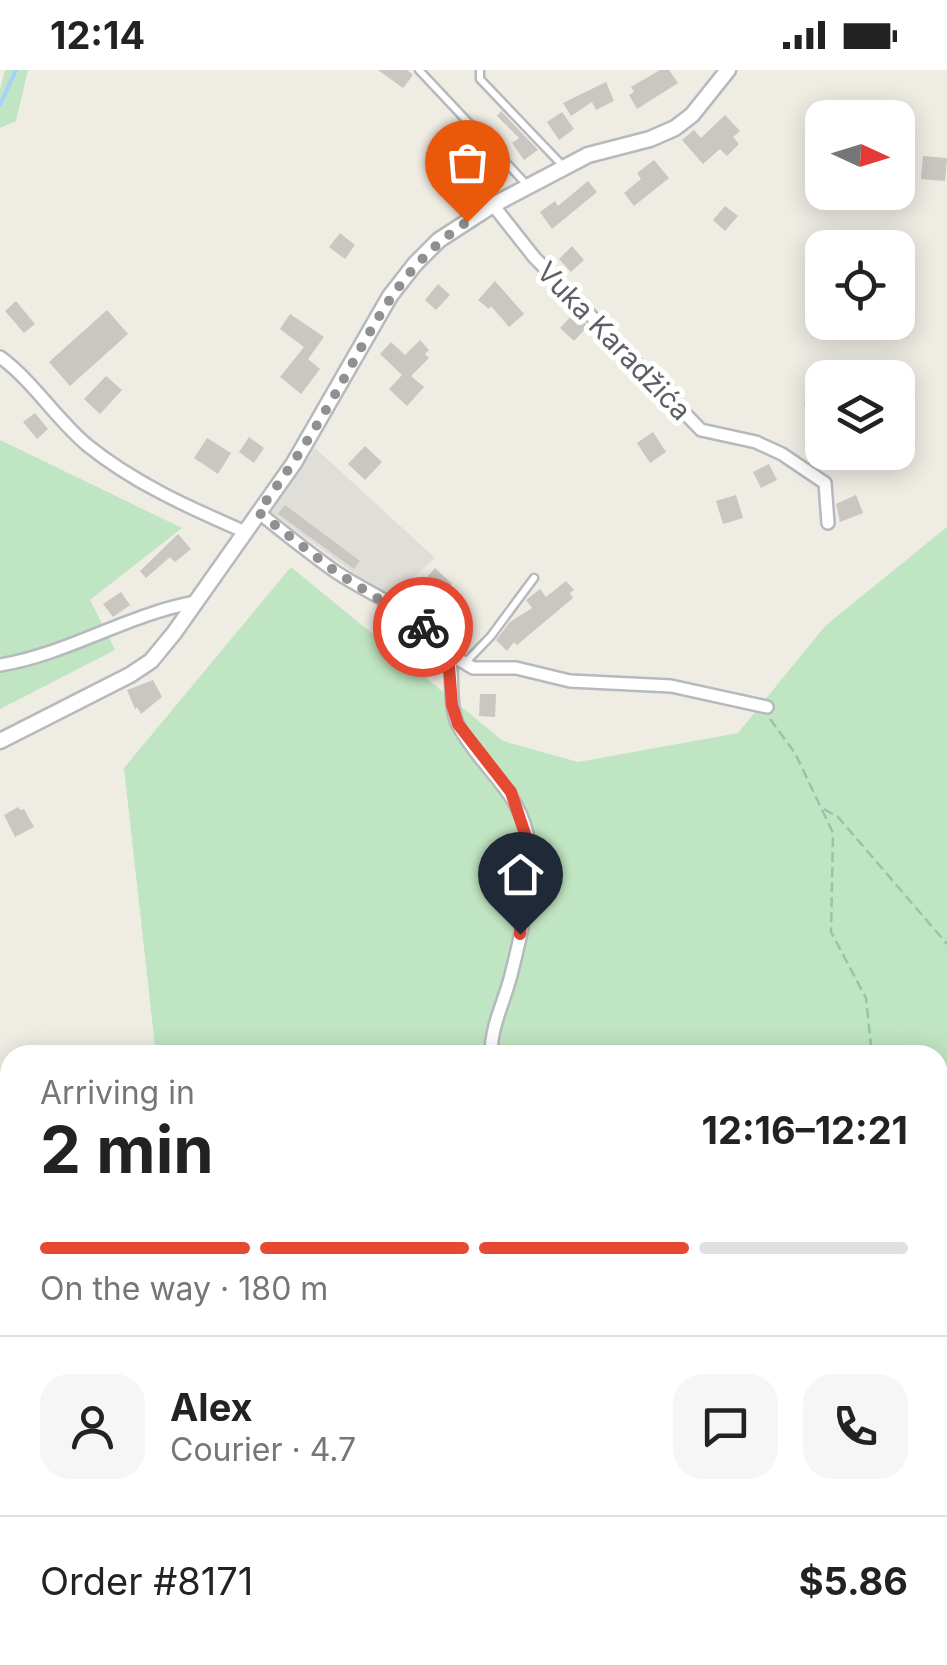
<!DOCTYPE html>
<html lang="en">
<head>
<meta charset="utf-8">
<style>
	body { margin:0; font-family:Inter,sans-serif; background:#f6f6f6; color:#222; height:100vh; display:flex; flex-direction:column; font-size:38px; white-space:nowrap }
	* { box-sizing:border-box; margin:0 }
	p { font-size:32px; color:#767676 }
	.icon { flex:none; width:55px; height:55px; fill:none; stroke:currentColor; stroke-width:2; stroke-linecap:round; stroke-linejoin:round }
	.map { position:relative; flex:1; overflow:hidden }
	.sheet { position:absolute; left:0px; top:975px; width:948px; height:620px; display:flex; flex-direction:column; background:#fff; border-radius:30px 30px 0 0; box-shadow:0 5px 25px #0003 }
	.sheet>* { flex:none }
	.needle { width:65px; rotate:94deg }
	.tools { position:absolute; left:805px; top:30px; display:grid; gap:20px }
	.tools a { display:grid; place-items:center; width:110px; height:110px; border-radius:20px; background:#fff; box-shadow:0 5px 25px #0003; font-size:50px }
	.pin { position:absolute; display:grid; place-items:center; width:85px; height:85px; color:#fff; margin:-102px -42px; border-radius:50% 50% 50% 0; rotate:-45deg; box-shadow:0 0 10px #0007 }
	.pin .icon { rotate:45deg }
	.courier { position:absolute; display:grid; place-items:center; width:100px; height:100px; margin:-50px; border:8px solid #e64932; border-radius:50%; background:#fff; color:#222; box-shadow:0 2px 12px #0007 }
	.headline em { font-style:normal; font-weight:700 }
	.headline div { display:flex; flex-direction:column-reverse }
	.headline { display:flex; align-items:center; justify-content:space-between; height:170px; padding:0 40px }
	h1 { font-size:65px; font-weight:700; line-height:75px }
	.bar { display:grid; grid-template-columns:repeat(4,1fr); gap:15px 10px; align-content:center; height:120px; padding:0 40px }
	.bar i { height:12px; border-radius:8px; background:#e0e0e0 }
	.bar .current { background:#e64932 }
	.bar p { grid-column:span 4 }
	.line { display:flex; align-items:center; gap:25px; padding:0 40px; border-top:2px solid #e0e0e0 }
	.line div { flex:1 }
	.round { display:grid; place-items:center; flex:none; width:105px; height:105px; border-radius:30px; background:#f6f6f6 }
	.status { display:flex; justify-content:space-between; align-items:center; height:70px; padding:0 50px; background:#fff; direction:ltr }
	.status svg { height:28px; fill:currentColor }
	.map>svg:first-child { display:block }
</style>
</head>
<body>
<div class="status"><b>12:14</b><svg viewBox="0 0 49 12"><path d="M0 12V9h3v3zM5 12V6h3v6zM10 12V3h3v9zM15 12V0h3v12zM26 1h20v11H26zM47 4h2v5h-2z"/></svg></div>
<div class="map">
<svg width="947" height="1595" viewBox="0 0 947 1595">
	<rect width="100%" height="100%" fill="#eeece3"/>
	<path fill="#e0ded8" d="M315,378L435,488L389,529L271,442Z"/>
	<path fill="#c0e5c2" d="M5,0H28L16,51L0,58V20Z
		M0,370L182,458L90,530L115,580L0,639Z
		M947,457V1577L938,1573V985H156L124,698L291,497L503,671L578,692L738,663L825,556Z
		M146,1585H558V1595H131Z"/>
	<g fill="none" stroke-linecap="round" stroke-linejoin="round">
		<path stroke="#a4d2fd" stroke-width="4" d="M0,35L16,0"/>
	</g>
	<path fill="#cac6c1" d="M378,0H407L413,5L403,18Z
		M660,0H669L678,13L637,39L629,25L634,22L631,17Z
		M606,12L614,31L596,40L592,32L571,46L563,33Z
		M501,41L538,80L524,90L512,73L519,68L497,46Z
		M562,42L574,59L559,70L547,52Z
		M725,45L740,61L733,67L739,74L727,86L720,79L703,94L682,70L694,60L701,68Z
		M465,63L482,89L489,85L504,101L457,133L448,120L452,117L436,96L458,79L453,71Z
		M923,86L947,88L945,111L921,109Z
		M654,90L669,108L634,136L624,123L641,109L637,103Z
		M588,111L597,122L552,159L540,142L555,131L558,136Z
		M725,136L738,146L725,161L713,150Z
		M340,163L355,175L345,189L329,177Z
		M572,176L584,190L571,202L559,189Z
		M495,211L524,244L509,257L491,236L489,239L478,230Z
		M438,214L450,225L436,240L425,230Z
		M16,231L35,254L24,263L5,241Z
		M107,240L128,264L70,316L49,292Z
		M575,242L588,256L574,271L560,258Z
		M290,244L324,267L308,289L320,299L301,324L280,307L304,277L280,259Z
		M420,270L429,280L425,284L429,288L411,306L424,317L407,336L389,319L402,305L380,284L391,272L405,285Z
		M106,306L122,320L100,344L84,329Z
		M819,325L822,350L815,354L804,333Z
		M35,343L48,359L37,369L23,352Z
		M653,362L666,382L650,393L637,373Z
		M249,367L264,378L254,393L239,382Z
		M207,368L231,383L218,404L194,388Z
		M365,376L382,392L365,410L348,394Z
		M769,394L777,410L761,418L753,402Z
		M736,425L743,448L723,454L716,431Z
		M856,425L863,443L840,452L836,434Z
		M285,435L360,491L354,499L278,444Z
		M178,464L191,479L175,492L170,487L146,508L140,501Z
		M435,498L452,514L440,527L424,511Z
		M566,511L574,520L570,523L573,528L517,575L514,572L507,581L496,570L510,552L532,538L526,530L540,519L546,527Z
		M121,522L130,535L113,547L103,534Z
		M153,610L162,627L141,644L137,637L135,639L127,620Z
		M480,624H496L495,647L479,646Z
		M18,737L20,740L24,739L34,757L15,767L4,745Z"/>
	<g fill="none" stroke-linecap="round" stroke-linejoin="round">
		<defs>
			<path id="service" d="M419,0L528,116
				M480,0V9L563,96
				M466,592L491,566L534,508"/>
			<path id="minor" d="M493,135L534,187L701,360L756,372L782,384L825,413L828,453
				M0,287C33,311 56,349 87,375C134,413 188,437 243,461
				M258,442C283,462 309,483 336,502C367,523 428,548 446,581C456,598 447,633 458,655C480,698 525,724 529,777C532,818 521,866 511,905C504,933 491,955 491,985
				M448,583L473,598H516L570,611L671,616L767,637
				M0,595C68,584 128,544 196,532
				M0,1068L10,1071
				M0,1331L10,1334
				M0,1520H10
				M637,1585L638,1595"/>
			<path id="tertiary" d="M0,671L130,605L151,591L174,563L294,393L390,226L415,194L439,170L493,135L588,85L650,69L675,58L692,45L728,0"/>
		</defs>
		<use href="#service" stroke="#b6b9bd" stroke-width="11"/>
		<use href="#minor" stroke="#b6b9bd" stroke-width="16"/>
		<use href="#tertiary" stroke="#b6b9bd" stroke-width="19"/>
		<path stroke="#98c4a7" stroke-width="2.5" stroke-dasharray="10 5" stroke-linecap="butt" d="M770,649L795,683L833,763L831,862L866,928L872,985
			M824,739L838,747L947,874
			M938,1350L947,1398"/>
		<use href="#service" stroke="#fff" stroke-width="6"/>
		<use href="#minor" stroke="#fff" stroke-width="11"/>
		<use href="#tertiary" stroke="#fff" stroke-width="14"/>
	</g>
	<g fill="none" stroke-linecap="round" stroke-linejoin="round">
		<path stroke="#8f9090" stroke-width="10" stroke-dasharray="0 18" d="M423,557L336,502L258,442C284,407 308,371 330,333C372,262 395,199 467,152"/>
		<path stroke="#e64932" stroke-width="12" d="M423,557L448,583L452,635L458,654L511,722L529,776L520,864"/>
	</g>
	<g text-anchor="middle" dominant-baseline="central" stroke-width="10" stroke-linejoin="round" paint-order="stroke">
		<g font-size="28" fill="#5c5f64" stroke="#fff">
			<text transform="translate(614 271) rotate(46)">Vuka Karadžića</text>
		</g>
	</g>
</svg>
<div class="tools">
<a><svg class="needle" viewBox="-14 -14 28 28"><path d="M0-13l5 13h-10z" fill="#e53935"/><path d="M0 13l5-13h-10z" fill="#767676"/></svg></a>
<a><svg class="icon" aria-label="locate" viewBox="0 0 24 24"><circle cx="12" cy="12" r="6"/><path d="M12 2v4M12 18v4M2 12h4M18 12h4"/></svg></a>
<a><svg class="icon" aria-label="layers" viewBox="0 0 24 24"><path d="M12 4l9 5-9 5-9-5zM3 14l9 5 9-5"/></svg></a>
</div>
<div class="pin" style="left:467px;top:152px;background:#ea580c"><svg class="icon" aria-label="bag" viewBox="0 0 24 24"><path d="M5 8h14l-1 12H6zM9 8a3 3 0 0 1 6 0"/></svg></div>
<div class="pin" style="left:520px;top:864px;background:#1f2937"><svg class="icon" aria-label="home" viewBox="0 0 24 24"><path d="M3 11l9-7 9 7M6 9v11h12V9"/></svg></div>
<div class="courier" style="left:423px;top:557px"><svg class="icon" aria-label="bike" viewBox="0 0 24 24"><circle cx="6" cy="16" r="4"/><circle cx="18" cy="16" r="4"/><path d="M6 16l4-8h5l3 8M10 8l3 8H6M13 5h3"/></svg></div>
<section class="sheet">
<div class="headline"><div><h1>2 min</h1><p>Arriving in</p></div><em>12:16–12:21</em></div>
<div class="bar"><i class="current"></i><i class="current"></i><i class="current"></i><i></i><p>On the way · 180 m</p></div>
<div class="line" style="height:180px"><a class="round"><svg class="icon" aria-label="person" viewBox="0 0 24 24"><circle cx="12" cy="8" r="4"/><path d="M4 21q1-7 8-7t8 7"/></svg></a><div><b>Alex</b><p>Courier · 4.7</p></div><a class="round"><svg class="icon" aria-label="chat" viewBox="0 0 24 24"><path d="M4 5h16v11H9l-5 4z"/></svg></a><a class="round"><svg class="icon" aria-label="phone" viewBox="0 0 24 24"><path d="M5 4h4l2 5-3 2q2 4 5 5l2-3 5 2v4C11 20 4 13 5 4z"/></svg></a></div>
<div class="line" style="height:130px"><div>Order #8171</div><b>$5.86</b></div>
</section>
</div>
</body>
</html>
